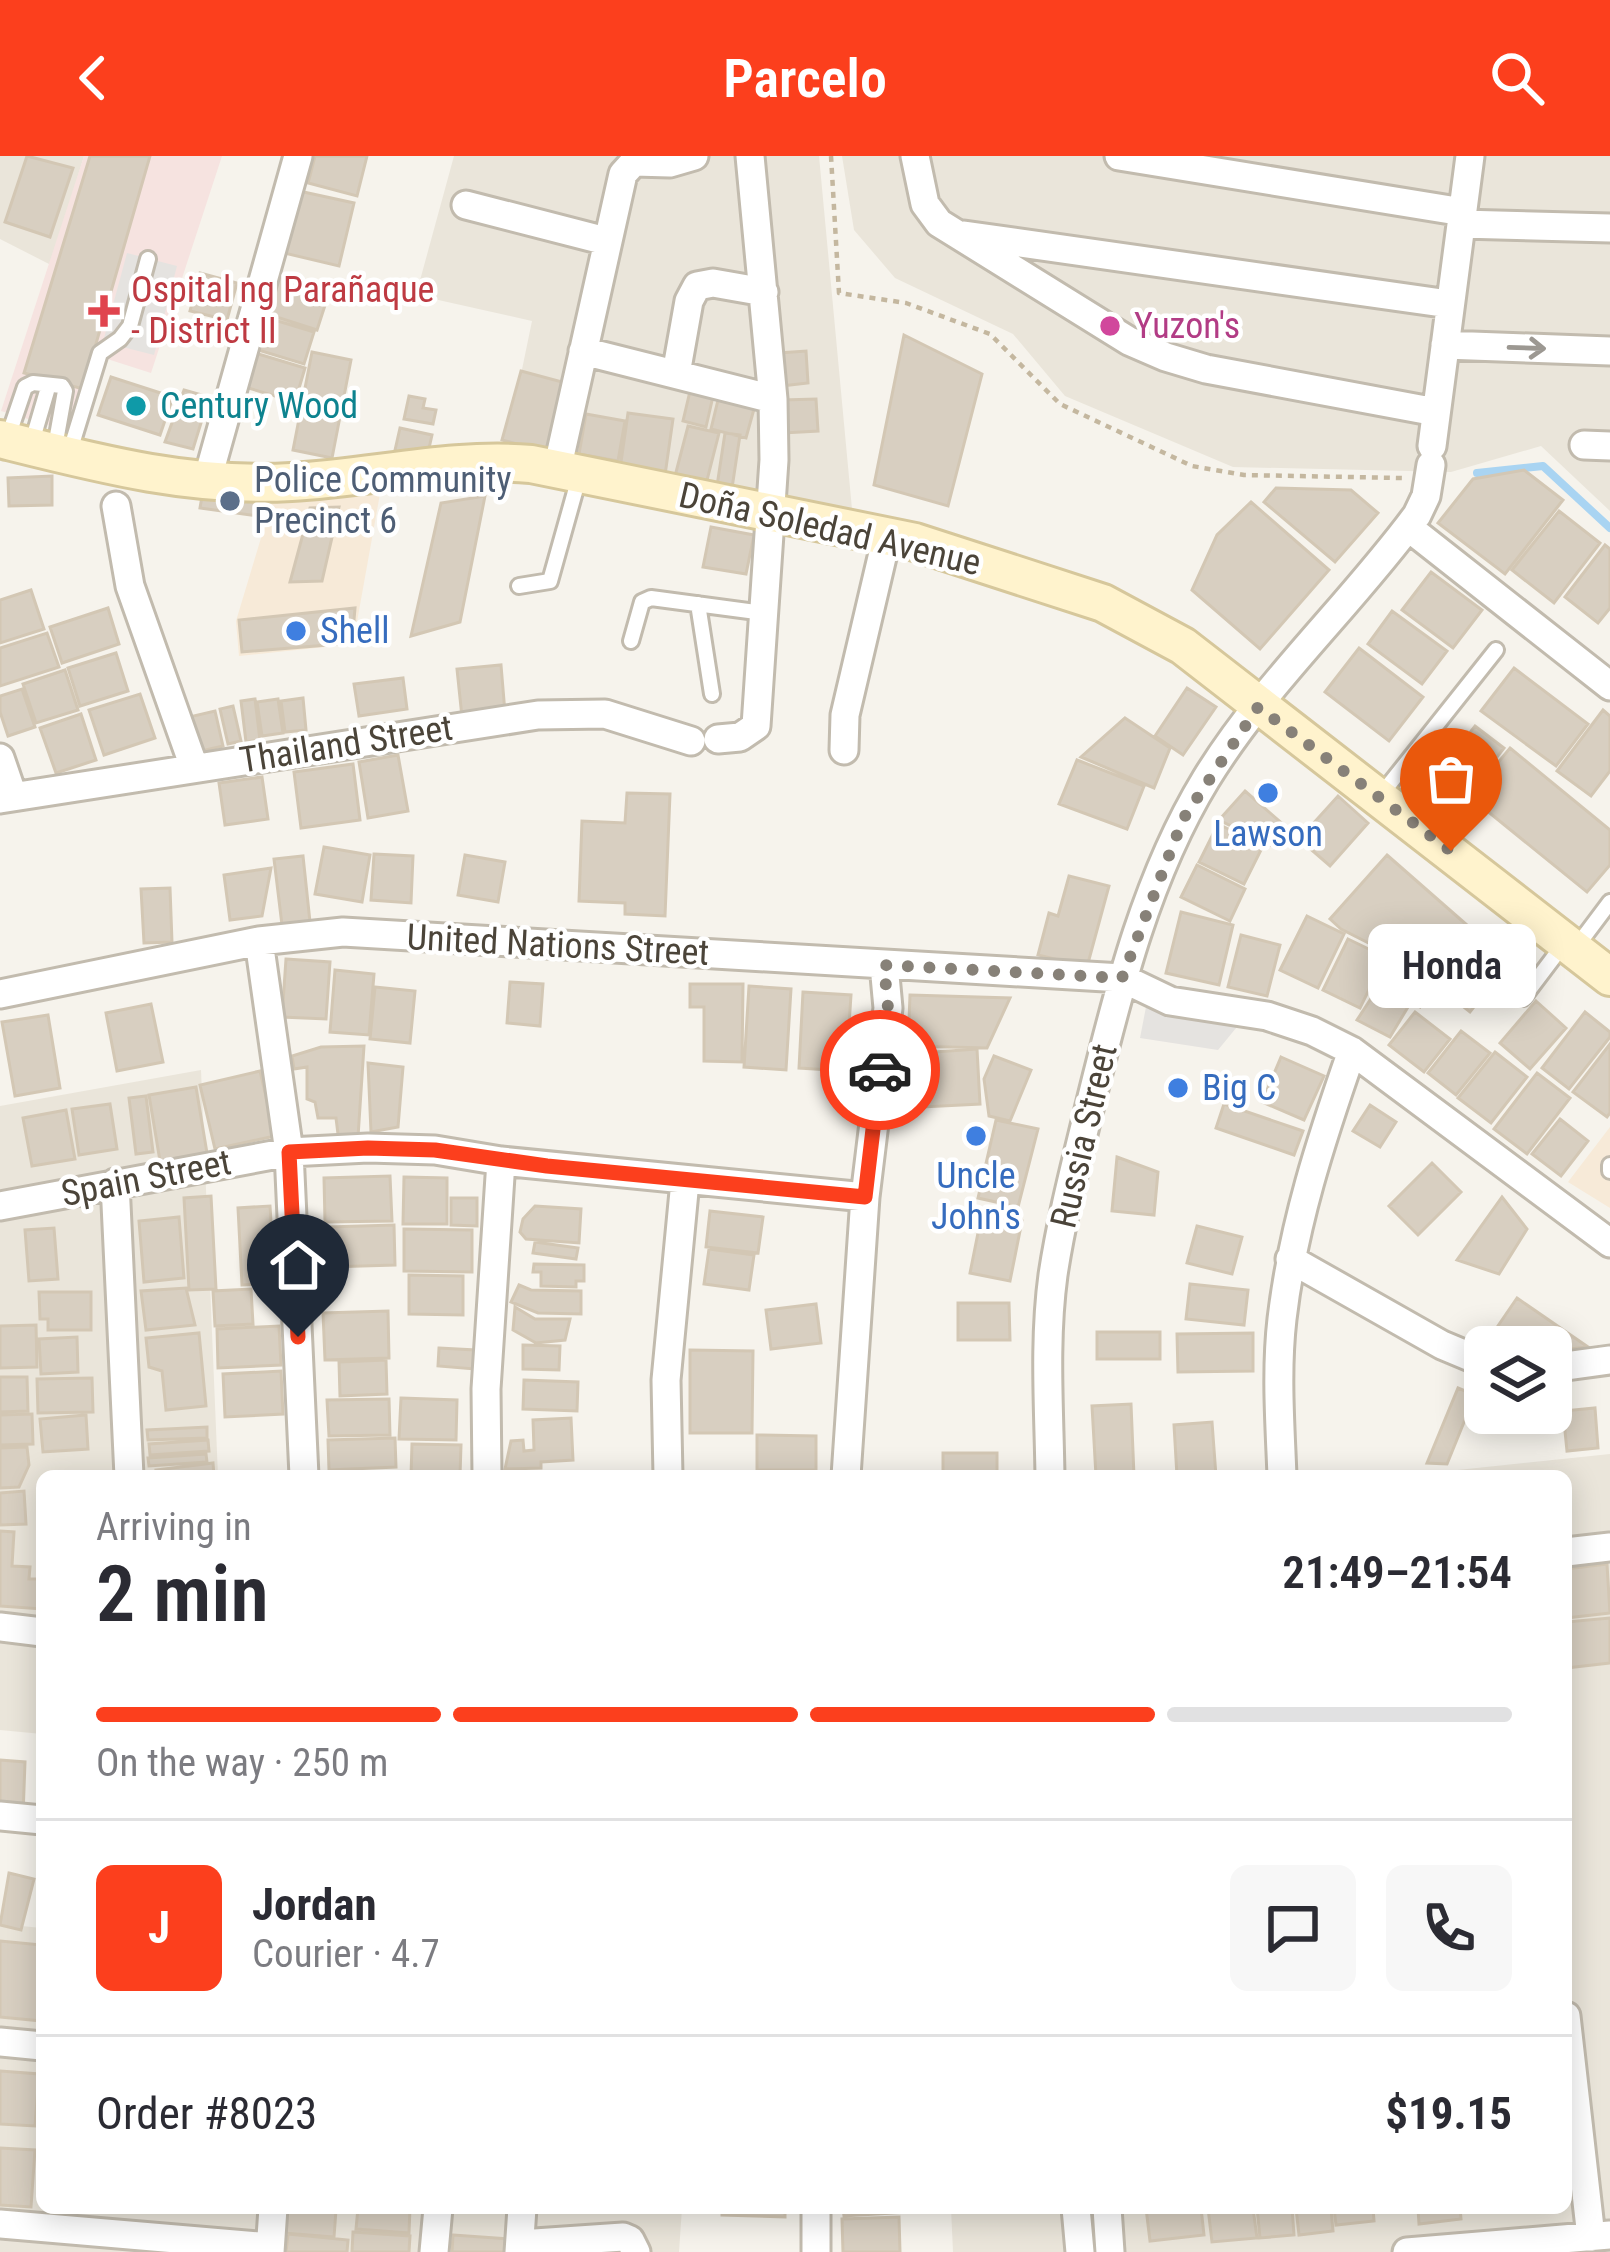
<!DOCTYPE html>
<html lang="en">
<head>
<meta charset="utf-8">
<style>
	body { margin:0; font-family:"Roboto Condensed",sans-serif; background:#f7f7f7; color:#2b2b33; height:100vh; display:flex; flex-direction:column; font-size:45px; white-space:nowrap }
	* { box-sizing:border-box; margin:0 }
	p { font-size:39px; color:#7c7c81 }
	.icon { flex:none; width:66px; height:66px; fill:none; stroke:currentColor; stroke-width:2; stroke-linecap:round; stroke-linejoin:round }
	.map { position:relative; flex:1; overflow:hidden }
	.sheet { position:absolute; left:36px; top:1314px; width:1536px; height:744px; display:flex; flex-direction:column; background:#fff; border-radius:18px; box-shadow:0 6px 30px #0003 }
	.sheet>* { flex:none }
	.controls { position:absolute; left:1464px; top:1170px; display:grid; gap:24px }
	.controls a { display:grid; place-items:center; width:108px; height:108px; border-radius:18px; background:#fff; box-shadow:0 6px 30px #0003; font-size:60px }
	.pin { position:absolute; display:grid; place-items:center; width:102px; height:102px; color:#fff; margin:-123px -51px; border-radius:50% 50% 50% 0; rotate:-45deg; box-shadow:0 0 12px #0007 }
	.pin .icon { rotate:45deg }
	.courier { position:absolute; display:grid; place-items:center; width:120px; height:120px; margin:-60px; border:9px solid #fc3f1d; border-radius:50%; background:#fff; color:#222; box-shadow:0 3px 15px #0007 }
	.bubble { position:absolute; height:84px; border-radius:18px; background:#fff; box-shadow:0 6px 30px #0003; font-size:39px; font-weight:600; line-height:84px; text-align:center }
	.headline em { font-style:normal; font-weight:600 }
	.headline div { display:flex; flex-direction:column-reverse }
	.headline { display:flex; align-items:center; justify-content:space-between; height:204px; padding:0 60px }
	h1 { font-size:78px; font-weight:600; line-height:90px }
	.bar { display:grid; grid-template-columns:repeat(4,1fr); gap:18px 12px; align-content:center; height:144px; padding:0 60px }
	.bar i { height:15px; border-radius:9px; background:#e1e1e2 }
	.bar .on { background:#fc3f1d }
	.bar p { grid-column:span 4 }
	.line { display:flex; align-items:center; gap:30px; padding:0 60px; border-top:3px solid #e1e1e2 }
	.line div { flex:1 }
	.round { display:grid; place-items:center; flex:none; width:126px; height:126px; border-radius:18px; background:#f7f7f7 }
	header { display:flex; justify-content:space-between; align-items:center; height:156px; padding:0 60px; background:#fc3f1d; color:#fff; font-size:54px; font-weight:600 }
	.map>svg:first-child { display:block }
</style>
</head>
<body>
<header><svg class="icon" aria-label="back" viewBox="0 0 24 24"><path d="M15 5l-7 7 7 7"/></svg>Parcelo<svg class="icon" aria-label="search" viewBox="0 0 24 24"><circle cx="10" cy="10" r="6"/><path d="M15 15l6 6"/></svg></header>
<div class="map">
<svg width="1610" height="2096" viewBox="0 0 1610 2096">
	<rect width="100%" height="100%" fill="#f6f3ec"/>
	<path fill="#eae5da" d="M0,0H84L51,109L0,83Z
		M454,0H819L852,353L506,291L532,165L416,139Z
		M842,0H1610V355L1541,290L1451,316L1233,311L1065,240L1013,178L895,122L854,74Z
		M201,914L218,1320H42V1578L0,1574V950Z
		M1610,1298V2096H953L951,2052H1566V1320H1401Z
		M0,1768L42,1772V2052H682L679,2096H0Z"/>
	<path fill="#f7ead8" d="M383,321L353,488L239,500L236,465L276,332Z
		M1610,971V1052L1568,1026Z"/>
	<path fill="#f6e3e0" d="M84,0H222L151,217L101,201L79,278L1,255Z"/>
	<path fill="#e5e3e0" d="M127,97L177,110L154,199L103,186Z
		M1146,851L1241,866L1218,894L1140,882Z"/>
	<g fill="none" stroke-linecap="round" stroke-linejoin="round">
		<path stroke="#a9d4f2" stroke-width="8" d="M1477,317L1543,310L1610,372"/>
	</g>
	<path fill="#d8cfc1" stroke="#d3c7b4" stroke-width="3" d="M27,0L73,12L50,81L5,66Z
		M90,0H150L83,233L24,217Z
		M315,0H367L357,40L308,27Z
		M299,35L354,47L339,110L284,97Z
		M200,117L237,127L227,164L190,155Z
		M279,121L329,137L317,174L267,158Z
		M265,161L314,176L304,208L255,193Z
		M904,179L982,218L948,350L874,329Z
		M806,195L808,227L781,230L779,197Z
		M312,196L351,204L332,302L293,294Z
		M255,197L305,212L295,246L245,231Z
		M521,215L566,227L547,296L502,284Z
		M111,221L173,241L160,279L98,259Z
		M691,231L714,236L706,271L683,265Z
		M184,234L209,241L193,293L165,286Z
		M409,240L425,243L423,252L436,254L433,268L404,263Z
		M816,243L818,275L784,277L783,244Z
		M718,244L754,253L746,282L711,273Z
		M628,257L673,263L665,319L620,313Z
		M586,258L625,265L618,305L579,298Z
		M688,270L719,277L705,332L674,324Z
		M400,272L432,279L425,310L393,303Z
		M725,277L740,279L732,332L717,330Z
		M1524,314L1563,344L1505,418L1438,367L1473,323Z
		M52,320V349L9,350L8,322Z
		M204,329L261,338L257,360L200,352Z
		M1276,332L1351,334L1378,357L1335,406L1264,346Z
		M485,340L460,466L411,480L441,347Z
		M1251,346L1329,414L1260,493L1192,434L1217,379Z
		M339,351L322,425L290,426L310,352Z
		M1559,355L1600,387L1554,447L1512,414Z
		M711,371L754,379L746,418L703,411Z
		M1605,389L1610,393V452L1598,467L1565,441Z
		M1431,416L1482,454L1453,492L1402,454Z
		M31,434L44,473L0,487V444Z
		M108,452L119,488L62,507L50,471Z
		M355,452L352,487L242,496L239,464Z
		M1392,455L1447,495L1422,528L1368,488Z
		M47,477L59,511L0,530V492Z
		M1359,492L1423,541L1389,585L1325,536Z
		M116,497L128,535L80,550L68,512Z
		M501,509L505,557L462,561L457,513Z
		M1514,512L1588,568L1556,610L1481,555Z
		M65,514L78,554L36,567L23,528Z
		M403,522L407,553L359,560L354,528Z
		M1187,532L1216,551L1183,599L1155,580Z
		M22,533L35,571L8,580L0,556V540Z
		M140,538L155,582L104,599L89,554Z
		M303,542L306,574L285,576L281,545Z
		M255,543L260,584L246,586L241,545Z
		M278,543L283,577L262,580L257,546Z
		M233,550L241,585L228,588L220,553Z
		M1603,554L1610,560V615L1591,640L1557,615Z
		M215,555L223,590L197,596L189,561Z
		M81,558L96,604L56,617L40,572Z
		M1125,562L1170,592L1154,632L1081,601Z
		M1475,570L1504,592L1464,643L1435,621Z
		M1510,592L1610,674V709L1587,736L1470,641Z
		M398,599L408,655L368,662L359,606Z
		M1077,604L1144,630L1127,673L1059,648Z
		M353,608L360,664L301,672L294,616Z
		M262,621L268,663L225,669L219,627Z
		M1245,635L1285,670L1270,689L1219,664Z
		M627,637L670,638L665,760L625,758V747L579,745L582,665L625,667Z
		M1338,640L1368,667L1330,710L1299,683Z
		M1218,668L1263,690L1244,728L1199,706Z
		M324,691L370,699L362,746L315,738Z
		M374,698L413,700L411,747L371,744Z
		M465,699L505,706L498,746L458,739Z
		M1387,699L1476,777L1432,826L1406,806L1341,773L1330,763Z
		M303,700L310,766L282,769L274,703Z
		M1197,709L1245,733L1230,765L1181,741Z
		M271,712L262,760L230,764L224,719Z
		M1069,720L1109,730L1087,811L1038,799L1049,757L1058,760Z
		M170,732L172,786L144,787L141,733Z
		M1181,756L1233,769L1219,829L1166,817Z
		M1307,760L1344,778L1318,832L1280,814Z
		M1478,778L1511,804L1470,856L1437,830Z
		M1241,779L1280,789L1267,840L1228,831Z
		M1348,783L1385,801L1360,852L1323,834Z
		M286,803L330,806L326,863L282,861Z
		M1403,812L1433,829L1420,851L1411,846L1390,881L1357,864L1387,818L1397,822Z
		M335,814L374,818L369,879L330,876Z
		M510,826L543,828L540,870L507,867Z
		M690,828H743L742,906L704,905V851H690Z
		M749,830L791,833L786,914L744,911Z
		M375,831L415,835L410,887L370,883Z
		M803,836L851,839L846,915L799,912Z
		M910,839L1010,842L987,892L908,890Z
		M1536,845L1566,872L1530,913L1500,887Z
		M151,848L163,906L117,915L106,857Z
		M1415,856L1450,883L1424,916L1389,889Z
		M1585,856L1610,876V881L1569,933L1542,912Z
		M48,859L60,932L15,940L2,866Z
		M1461,875L1490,897L1456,939L1428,917Z
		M1610,888V957L1607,961L1573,936Z
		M364,890L358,981L339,986L336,962H318L315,946L307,943V911L294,913L292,900L321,891Z
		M977,893L980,948L923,951L920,897Z
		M1495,896L1527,921L1491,967L1458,942Z
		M994,900L1031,914L1010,965L989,960L984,923Z
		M1281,901L1324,920L1304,964L1262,946Z
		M368,907L403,911L398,971L371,976Z
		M260,915L275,980L215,993L200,929Z
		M1537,917L1570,942L1527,998L1494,973Z
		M196,931L207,997L160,1005L149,939Z
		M146,940L153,996L136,998L129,942Z
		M110,948L117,993L79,999L72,953Z
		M1224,948L1303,975L1294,999L1216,972Z
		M1370,949L1396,966L1380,991L1353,975Z
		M66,954L75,1003L32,1010L23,962Z
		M1560,963L1588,985L1561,1020L1532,998Z
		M996,964L1038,973L1018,1051L978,1042Z
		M1117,1001L1158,1016L1154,1059L1112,1055Z
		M1432,1007L1461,1036L1418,1079L1389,1050Z
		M390,1020L392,1065L325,1066L324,1022Z
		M404,1021L447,1022V1068H403Z
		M211,1040L216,1133L189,1134L184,1042Z
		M1502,1041L1527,1073L1499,1118L1457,1104Z
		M451,1042H477V1070L451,1069Z
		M270,1050L275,1128L242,1129L238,1052Z
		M535,1050L581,1053L579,1087L526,1083L520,1076L523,1063Z
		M710,1055L763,1061L758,1097L706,1091Z
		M982,1057L1022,1065L1010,1125L970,1117Z
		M179,1061L184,1122L144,1126L139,1065Z
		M394,1069L395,1109L329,1111L328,1071Z
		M1197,1070L1242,1081L1232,1118L1187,1107Z
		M54,1072L58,1123L29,1125L25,1074Z
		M404,1073L472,1074V1116L404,1115Z
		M535,1086L578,1092L576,1103L533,1097Z
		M709,1093L754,1099L749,1134L704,1128Z
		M534,1108L584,1109V1125H576V1131L541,1130V1116H533Z
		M409,1119L463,1120V1159L409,1158Z
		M1190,1128L1248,1134L1244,1169L1186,1163Z
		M519,1129L531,1134L581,1135V1158L538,1157L511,1146Z
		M186,1132L195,1169L146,1174L141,1135Z
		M251,1133L253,1168L215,1170L213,1135Z
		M39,1136H91V1174H48V1163H40Z
		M1517,1142L1588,1191L1551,1195V1191H1501L1489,1183Z
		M958,1147H1009L1010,1184H958Z
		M816,1148L821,1187L771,1193L766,1154Z
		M515,1151L535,1163H570L565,1184L536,1187L513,1174Z
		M388,1155L389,1202L325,1204L323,1157Z
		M36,1169L37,1211L0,1212V1170Z
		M279,1170L281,1209L218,1212L217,1173Z
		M1097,1176H1160V1203H1097Z
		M199,1177L206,1250L166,1254L162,1215L149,1211L146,1182Z
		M1253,1177V1215L1178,1216L1177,1178Z
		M77,1181L78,1216L41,1218L39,1183Z
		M523,1189L560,1190L559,1214L523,1213Z
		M439,1192L475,1194L474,1213L438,1210Z
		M690,1194L753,1195L752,1277H690Z
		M386,1204L387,1238L340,1240L339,1206Z
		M281,1215L283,1258L225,1261L223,1218Z
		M0,1221H27L28,1255L0,1256Z
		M92,1222L93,1256L38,1257L37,1223Z
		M524,1224L578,1226L577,1255L523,1253Z
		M1458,1232L1475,1239L1447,1308L1427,1307Z
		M401,1242L457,1244L456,1284L399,1283Z
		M389,1243L390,1279L329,1280L327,1244Z
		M1131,1248L1134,1320H1096L1092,1250Z
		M1595,1252L1598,1292L1567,1295L1563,1255Z
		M32,1258L33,1288L0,1289V1259Z
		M86,1259L88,1293L43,1296L40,1263Z
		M571,1262L573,1304L541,1306V1312L505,1313L511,1285L523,1284L524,1295L534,1294L533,1264Z
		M1212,1266L1216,1320H1177L1174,1269Z
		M207,1271V1282L148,1284L147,1274Z
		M757,1279L816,1280V1314H757Z
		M395,1282L396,1311L329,1314L328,1284Z
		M208,1284L209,1295L150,1299L149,1288Z
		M412,1288L461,1289L460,1320H411Z
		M27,1291L29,1309L19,1331L0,1332V1292Z
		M943,1297H997V1320H943Z
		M206,1298L207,1306L149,1310L148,1302Z
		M213,1307L214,1320H157L156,1314Z
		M24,1335L26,1368L0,1369V1337Z
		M0,1375L14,1376L12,1410L30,1411L29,1423H42V1453L0,1450Z
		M1607,1408L1610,1457L1566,1462V1413Z
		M1610,1462V1507L1566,1512V1466Z
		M0,1604L25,1606L23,1660L0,1659Z
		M9,1717L34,1723L21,1774L0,1769Z
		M0,1785L42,1789V1865L0,1861Z
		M0,1915L39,1918L35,1970L0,1968Z
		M0,1992L35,1994L31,2051L0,2049Z
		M286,2052L336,2054L334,2081L283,2077Z
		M358,2052H410L409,2077L356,2073Z
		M722,2052H785V2061L722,2059Z
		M843,2052H959V2053L844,2060Z
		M1146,2052H1201L1204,2079L1150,2085Z
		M1208,2052H1253L1257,2082L1212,2086Z
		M1257,2052H1292L1294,2079L1260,2082Z
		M1296,2052H1331L1333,2075L1299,2079Z
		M1334,2052H1373L1374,2065L1336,2069Z
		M1418,2052H1460L1461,2063L1419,2068Z
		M899,2061L900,2096H843L842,2063Z
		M353,2076L410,2080L409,2096H352Z
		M288,2078L348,2084L347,2096H286Z
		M453,2079L509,2083L508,2096H452Z"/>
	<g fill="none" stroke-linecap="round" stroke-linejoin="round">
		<defs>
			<path id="lane" d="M7,284L25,231L33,227L62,230L65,235L55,291
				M32,286L47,235
				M70,295L100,197L120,183L130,170L148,103
				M519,430L550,425L580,318
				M698,448L712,538
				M631,485L642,446L651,442L764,457
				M1380,640L1496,494
				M1577,790L1610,746
				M1523,842L1563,789
				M1610,1009V1015"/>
			<path id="street" d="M915,0L925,48L939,67L1129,185L1166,201L1206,213L1436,256
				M1119,0L1463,56
				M466,49L606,85
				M1461,68L1610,72
				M964,79L1449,148
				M1445,189L1610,195
				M583,195L773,243
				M676,218L689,145L697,130L713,127L764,136
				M1584,289L1610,290
				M1432,290L1470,0
				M557,314L623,18L634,6L670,7L694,0
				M207,325L298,0
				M116,350L130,430L194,611
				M1408,371L1610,530
				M718,583L740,581L756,570L774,304L773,243L750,0
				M844,594L845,559L887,380
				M0,602L13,640
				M0,643L538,559L605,558L691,585
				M259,785L289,996L304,1320
				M0,838L259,785L343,776L1122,822L1170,845L1267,860L1312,875L1352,895L1610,1087
				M115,1027L129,1320
				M0,1050L289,996L368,992L435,994L501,1005L865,1041
				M1290,1103L1442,1189L1485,1207
				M1551,1212L1610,1204
				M487,1320L486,1233L501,1005
				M668,1320L666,1224L685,1025
				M846,1320L865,1041L888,852L884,809
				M1050,1320C1049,1253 1044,1185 1053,1119C1062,1059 1078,1000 1092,941C1119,832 1147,720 1206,623C1265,527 1350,450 1417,359L1426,340L1431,309
				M1282,1320C1280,1268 1276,1215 1282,1163C1293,1069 1321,984 1352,895
				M1566,1396L1610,1391
				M0,1471L42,1476
				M0,1660L42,1664
				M1566,1860L1591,2081
				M0,1886L42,1890
				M1076,2052L1080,2096
				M1107,2052L1110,2096
				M0,2068L270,2091
				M520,2088L623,2081L630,2084L636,2096
				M270,2096L273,2052
				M434,2096L438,2052
				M519,2096L522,2052
				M816,2096V2052
				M1407,2096L1610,2079"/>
			<path id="secondary" d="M0,283C96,307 191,332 291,326C371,322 451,301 531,308L915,386L1103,447L1183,490L1610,821"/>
		</defs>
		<use href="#lane" stroke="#c2bbae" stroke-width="20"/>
		<use href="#street" stroke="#c2bbae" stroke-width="33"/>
		<use href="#secondary" stroke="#d6c79b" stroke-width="42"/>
		<path stroke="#c4b79f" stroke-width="4.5" stroke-dasharray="6 6" stroke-linecap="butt" d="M831,0L839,137L906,147L990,178L1060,248L1192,310L1244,319L1402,322"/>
		<use href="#lane" stroke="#fff" stroke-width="14"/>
		<use href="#street" stroke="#fff" stroke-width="27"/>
		<use href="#secondary" stroke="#fff3cd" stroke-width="36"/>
	</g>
	<defs><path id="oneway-shaft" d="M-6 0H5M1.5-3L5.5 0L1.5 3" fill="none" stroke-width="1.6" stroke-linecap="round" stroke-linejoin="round" transform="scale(3)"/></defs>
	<use stroke="#9c9892" href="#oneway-shaft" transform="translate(1527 192) rotate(2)"/>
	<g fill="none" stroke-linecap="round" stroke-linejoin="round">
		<path stroke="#878178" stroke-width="12" stroke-dasharray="0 21.6" d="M880,914L888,852L884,809L1122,822L1183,663L1258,551L1451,695"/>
		<path stroke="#fc3f1d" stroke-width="15" d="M298,1181L289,996L368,992L435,994L547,1010L865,1041L880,914"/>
	</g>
	<path fill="#e0444e" stroke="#fff" stroke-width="4.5" d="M98 137h12v12h12v12h-12v12h-12v-12h-12v-12h12z"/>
	<circle fill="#d1479c" stroke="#fff" stroke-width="4.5" cx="1110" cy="170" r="12"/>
	<circle fill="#0f9aa8" stroke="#fff" stroke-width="4.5" cx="136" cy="250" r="12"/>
	<circle fill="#5c6f8a" stroke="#fff" stroke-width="4.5" cx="230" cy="345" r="12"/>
	<g fill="#3f7fe0" stroke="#fff" stroke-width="4.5">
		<circle cx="296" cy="475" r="12"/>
		<circle cx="1268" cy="637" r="12"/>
		<circle cx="1178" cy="932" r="12"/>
		<circle cx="976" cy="980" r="12"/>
	</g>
	<g text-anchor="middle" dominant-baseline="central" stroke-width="9" stroke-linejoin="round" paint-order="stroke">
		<g font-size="36" fill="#be3a42" stroke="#fff" text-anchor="start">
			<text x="131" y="134">Ospital ng Parañaque<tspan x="131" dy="41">- District II</tspan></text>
		</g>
		<g font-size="36" fill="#b23c85" stroke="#fff" text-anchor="start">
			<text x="1134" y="170">Yuzon's</text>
		</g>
		<g font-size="36" fill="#0d838f" stroke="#fff" text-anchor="start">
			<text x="160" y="250">Century Wood</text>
		</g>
		<g font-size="36" fill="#4e5e75" stroke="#fff" text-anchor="start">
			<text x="254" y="324">Police Community<tspan x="254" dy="41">Precinct 6</tspan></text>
		</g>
		<g font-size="36" fill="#4b4439" stroke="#fff">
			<text transform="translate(830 373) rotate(13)">Doña Soledad Avenue</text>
			<text transform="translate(346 588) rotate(-9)">Thailand Street</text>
			<text transform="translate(558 789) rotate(3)">United Nations Street</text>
			<text transform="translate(1084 980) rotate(-77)">Russia Street</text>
			<text transform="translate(146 1022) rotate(-11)">Spain Street</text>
		</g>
		<g font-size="36" fill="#366cbe" stroke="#fff" text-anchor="start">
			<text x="320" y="475">Shell</text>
			<text x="1268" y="678" text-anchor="middle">Lawson</text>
			<text x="1202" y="932">Big C</text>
			<text x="976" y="1020" text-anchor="middle">Uncle<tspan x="976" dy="41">John's</tspan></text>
		</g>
	</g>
</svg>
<div class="controls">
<a><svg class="icon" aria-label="layers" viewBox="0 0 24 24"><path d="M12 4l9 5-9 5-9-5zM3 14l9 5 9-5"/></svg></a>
</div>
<div class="pin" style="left:1451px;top:695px;background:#ea580c"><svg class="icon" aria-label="bag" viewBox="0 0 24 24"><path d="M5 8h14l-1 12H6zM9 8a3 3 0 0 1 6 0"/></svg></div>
<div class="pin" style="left:298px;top:1181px;background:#1f2937"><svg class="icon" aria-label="home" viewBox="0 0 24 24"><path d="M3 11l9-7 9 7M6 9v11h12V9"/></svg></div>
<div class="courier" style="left:880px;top:914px"><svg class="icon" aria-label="car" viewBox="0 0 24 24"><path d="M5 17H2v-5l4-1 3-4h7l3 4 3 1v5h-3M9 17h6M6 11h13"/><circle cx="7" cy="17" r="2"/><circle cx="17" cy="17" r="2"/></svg></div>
<div class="bubble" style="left:1368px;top:768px;width:168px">Honda</div>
<section class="sheet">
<div class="headline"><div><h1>2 min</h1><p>Arriving in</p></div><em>21:49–21:54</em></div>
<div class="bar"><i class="on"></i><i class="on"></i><i class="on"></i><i></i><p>On the way · 250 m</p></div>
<div class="line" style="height:216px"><b class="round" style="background:#fc3f1d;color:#fff">J</b><div><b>Jordan</b><p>Courier · 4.7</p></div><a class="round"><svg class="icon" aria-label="chat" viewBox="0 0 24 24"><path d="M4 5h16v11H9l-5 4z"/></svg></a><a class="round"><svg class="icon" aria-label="phone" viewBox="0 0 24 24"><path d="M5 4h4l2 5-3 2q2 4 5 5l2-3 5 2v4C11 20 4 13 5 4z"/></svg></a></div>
<div class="line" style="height:156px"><div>Order #8023</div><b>$19.15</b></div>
</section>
</div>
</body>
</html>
